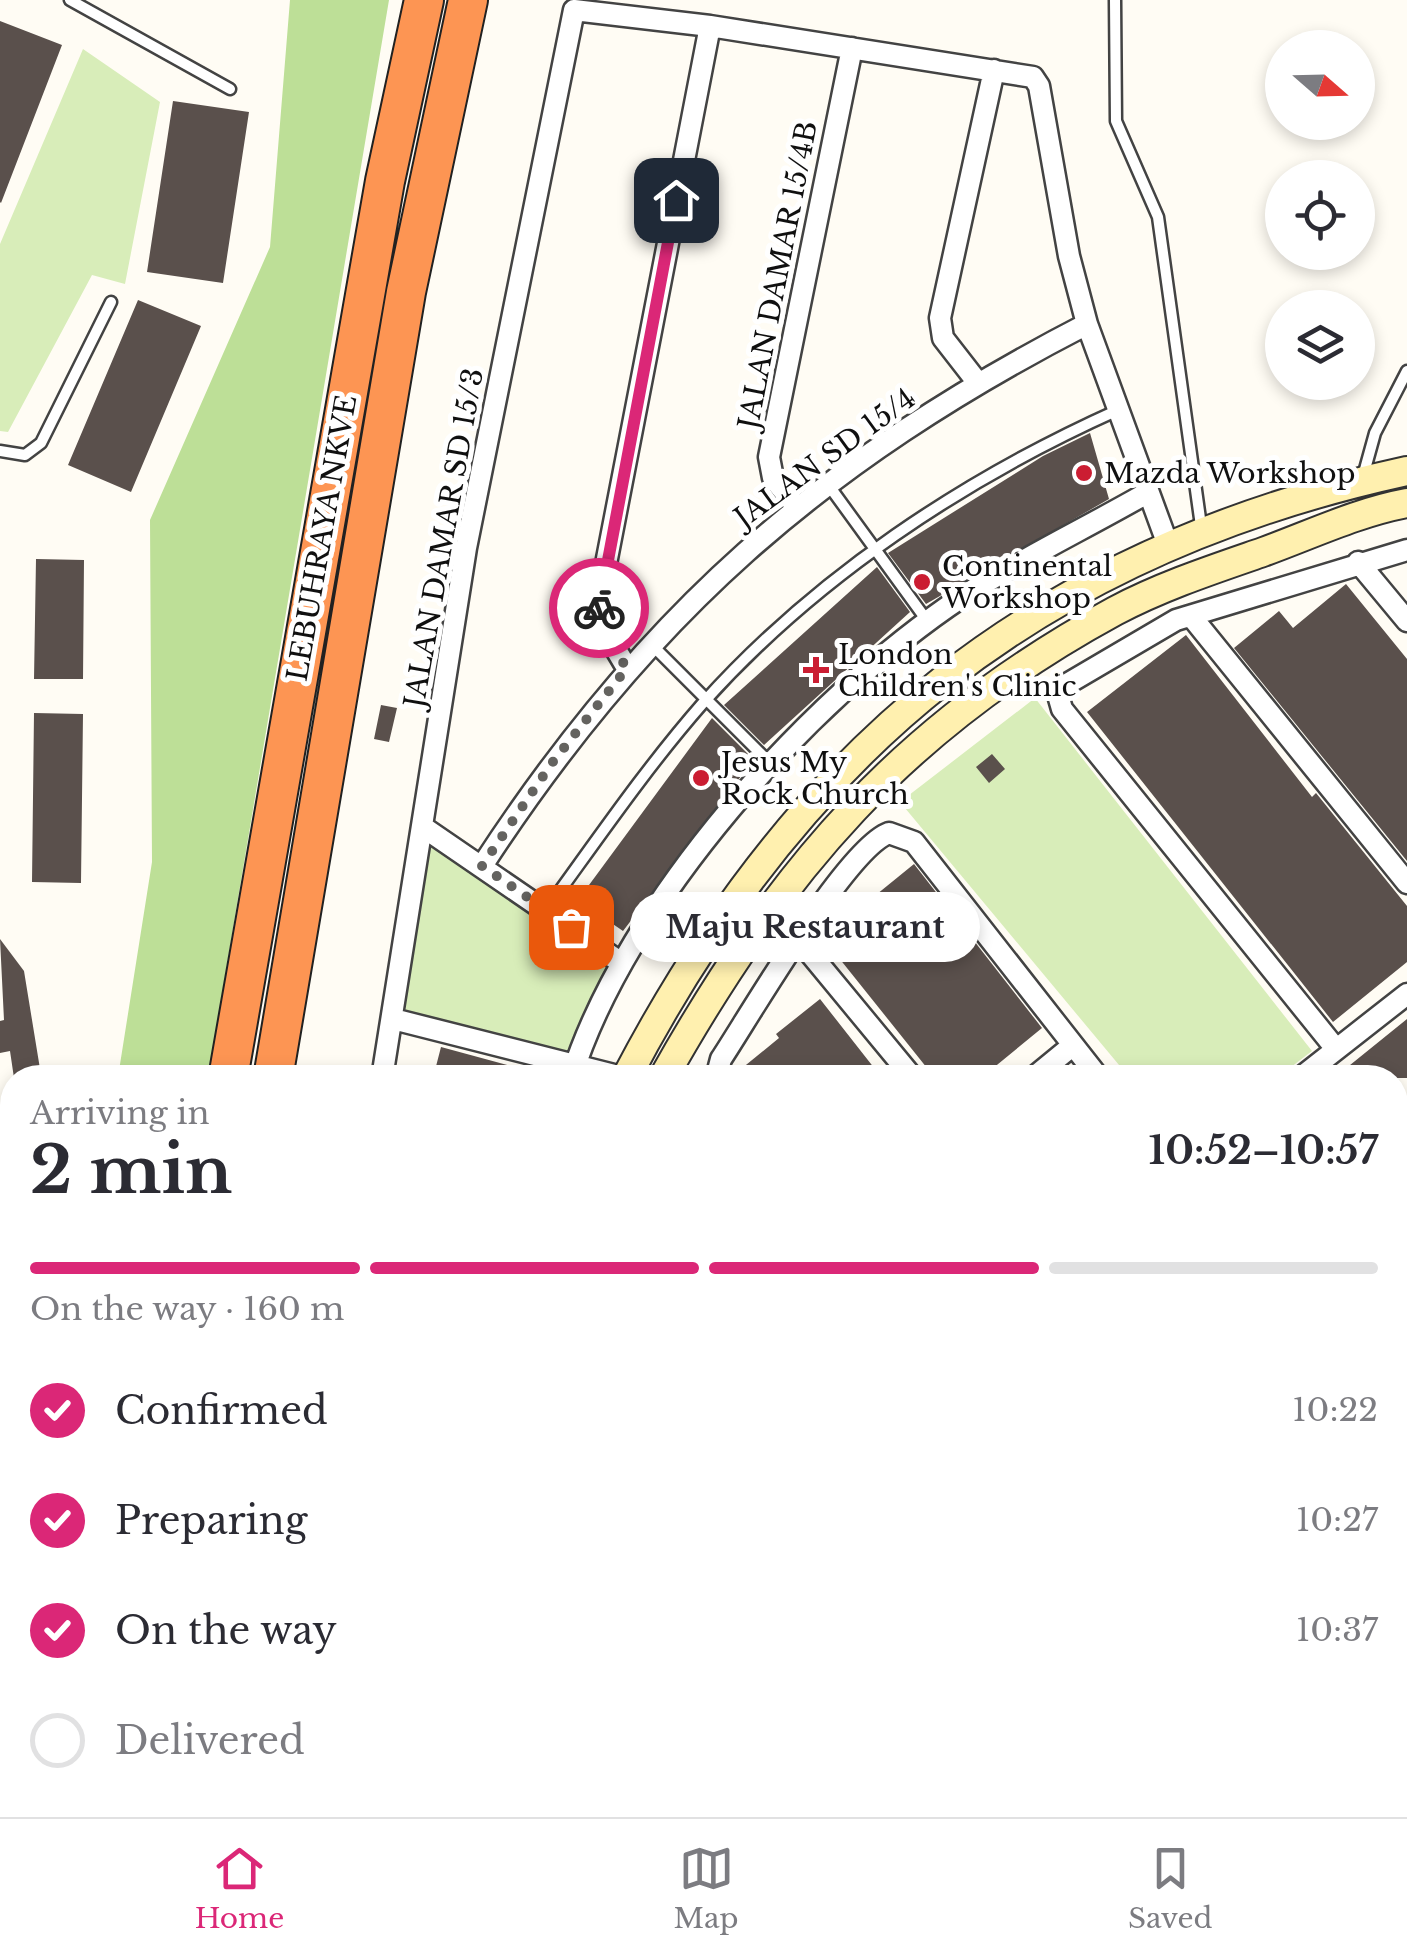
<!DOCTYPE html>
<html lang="en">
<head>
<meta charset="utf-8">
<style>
	body { margin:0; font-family:"Libre Baskerville",serif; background:#f7f7f7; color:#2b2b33; height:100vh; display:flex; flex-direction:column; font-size:38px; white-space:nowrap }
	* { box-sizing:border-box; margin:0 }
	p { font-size:32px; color:#7c7c81 }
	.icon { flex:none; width:55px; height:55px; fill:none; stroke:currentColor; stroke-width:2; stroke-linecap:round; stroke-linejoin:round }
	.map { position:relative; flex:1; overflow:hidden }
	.drawer { position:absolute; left:0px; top:1065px; width:1408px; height:752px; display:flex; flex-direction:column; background:#fff; border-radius:40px 40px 0 0; box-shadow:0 5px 15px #0003 }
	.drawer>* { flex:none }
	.needle { width:65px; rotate:110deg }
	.tools { position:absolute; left:1265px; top:30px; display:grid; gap:20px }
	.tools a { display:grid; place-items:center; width:110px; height:110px; border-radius:50%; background:#fff; box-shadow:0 5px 15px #0003; font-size:50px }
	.pin { position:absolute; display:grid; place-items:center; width:85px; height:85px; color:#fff; margin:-42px; border-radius:20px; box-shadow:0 5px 15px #0006 }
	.courier { position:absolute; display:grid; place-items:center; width:100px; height:100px; margin:-50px; border:8px solid #db2777; border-radius:50%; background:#fff; color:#222; box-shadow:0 2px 12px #0007 }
	.bubble { position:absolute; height:70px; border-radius:35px; background:#fff; box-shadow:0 5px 15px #0003; font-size:32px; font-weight:800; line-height:70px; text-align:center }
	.head em { font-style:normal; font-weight:800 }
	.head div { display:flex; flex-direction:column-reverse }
	.head { display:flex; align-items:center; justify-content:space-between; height:170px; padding:0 30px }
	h1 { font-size:65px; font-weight:800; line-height:75px }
	.bar { display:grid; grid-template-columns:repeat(4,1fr); gap:15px 10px; align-content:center; height:120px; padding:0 30px }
	.bar i { height:12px; border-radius:8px; background:#e1e1e2 }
	.bar .active { background:#db2777 }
	.bar p { grid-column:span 4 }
	ol { padding:0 30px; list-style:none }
	li { display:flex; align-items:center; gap:30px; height:110px }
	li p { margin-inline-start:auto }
	li .icon { padding:10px; border-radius:50%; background:#db2777; color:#fff; stroke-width:4 }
	li:last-child { color:#7c7c81 }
	li i { width:55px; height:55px; border:5px solid #e1e1e2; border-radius:50% }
	.tab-bar { display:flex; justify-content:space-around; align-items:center; height:140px; border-top:2px solid #e1e1e2; background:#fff; font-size:28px; color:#7c7c81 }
	.tab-bar a { display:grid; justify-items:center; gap:5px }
	.tab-bar .active { color:#db2777 }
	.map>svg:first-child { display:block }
</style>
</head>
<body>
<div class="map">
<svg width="1407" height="1817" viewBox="0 0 1407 1817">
	<rect width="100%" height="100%" fill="#fffcf4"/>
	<path fill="#d8edb9" d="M83,49L160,102L125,284L92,275L8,432L0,431V244Z
		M1035,698L1312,1051L1278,1077H1129L900,802Z
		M427,837L612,963L572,1059L402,1017Z"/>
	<path fill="#bddf97" d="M290,0H389L208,1077H118L152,862L150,520L270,247Z
		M1395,1260L1407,1274V1391L1395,1378Z
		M1407,1500V1604L1395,1614V1510Z
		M12,1536V1778L0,1773V1570Z
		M477,1805H1123L1151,1817H475Z"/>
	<path fill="#5a504c" d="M0,21L62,45L1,203L0,202Z
		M173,101L249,112L223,283L147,272Z
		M138,300L201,326L131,492L68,465Z
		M1090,433L1109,499L926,604L888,553L1043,456Z
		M36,559L84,560L83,679H34Z
		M877,567L910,612L764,745L724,705Z
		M1346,584L1407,659V861L1234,648L1279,611L1293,628Z
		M1186,635L1312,797L1316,793L1407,906V962L1333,1022L1087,712Z
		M381,705L397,708L389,742L374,739Z
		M34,713L83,714L81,883L32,882Z
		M712,718L751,757L745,762L748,767L623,931L578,900Z
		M992,754L1005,769L989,783L976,767Z
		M914,864L1042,1028L981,1078H935L823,938Z
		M0,939L24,971L41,1075L14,1078L10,1051L0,1053V1021L4,1020Z
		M820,999L882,1078H730L779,1038L776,1034Z
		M1407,1019V1078H1334Z
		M441,1047L537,1073V1078H433Z"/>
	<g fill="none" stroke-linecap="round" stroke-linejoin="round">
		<defs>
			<path id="service" d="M70,0L230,89
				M1115,0L1116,121L1158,217L1202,533
				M0,451L25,455L41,443L111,302
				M1362,480L1375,433L1407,371
				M827,483L928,622
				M651,644L771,764
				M546,910C597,840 646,768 703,703C816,577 964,479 1118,410
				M1395,1239L1407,1254
				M1395,1630L1407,1644"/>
			<path id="minor" d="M978,383L943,338L940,318L994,70
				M796,506L773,478L769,457L852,48
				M1358,562L1407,621
				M1191,616L1407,883
				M627,668L599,621V600L710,26
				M423,827L620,962
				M482,866C645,615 821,461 1087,324
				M799,940L913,1078
				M393,1019L626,1078
				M1336,1049L1062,709L1058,695L1067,684L1176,620L1407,550
				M382,1078L466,548L574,10L710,26L1033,77L1039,86L1069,256L1087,324L1168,545
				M571,1078C626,902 810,698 962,597C1021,559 1086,528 1147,493
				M716,1078L721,1059C750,1015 847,848 889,833L914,842L1099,1078
				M1033,1078L1072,1046
				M1300,1078L1407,994
				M1395,1204L1407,1194
				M1395,1413L1407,1427
				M1395,1496L1407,1486
				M1395,1623L1407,1612
				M1291,1805L1306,1817
				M203,1817L207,1805
				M382,1817L394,1805"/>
			<path id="tertiary" d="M0,1303L12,1330
				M0,1534L12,1503
				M21,1805L54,1817
				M1201,1805L1228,1817"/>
			<path id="secondary" d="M626,1078C799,746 1039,551 1407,471
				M663,1078C780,870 903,726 1115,611C1162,586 1214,569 1263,552C1310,535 1358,512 1407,503
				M434,1817V1805
				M460,1817L461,1805"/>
			<path id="motorway" d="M228,1078L385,181L424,0
				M273,1078L406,292L468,0
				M75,1817L79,1805
				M125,1817L129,1805"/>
		</defs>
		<use href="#service" stroke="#434343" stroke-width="15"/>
		<use href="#minor" stroke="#434343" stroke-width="25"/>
		<use href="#tertiary" stroke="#434343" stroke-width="30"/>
		<use href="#secondary" stroke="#323232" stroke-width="32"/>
		<use href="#motorway" stroke="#212121" stroke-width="42"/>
		<use href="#service" stroke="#fff" stroke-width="10"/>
		<use href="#minor" stroke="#fff" stroke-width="20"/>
		<use href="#tertiary" stroke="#fff" stroke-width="25"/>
		<use href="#secondary" stroke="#fff0af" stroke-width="28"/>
		<use href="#motorway" stroke="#fd9553" stroke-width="38"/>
	</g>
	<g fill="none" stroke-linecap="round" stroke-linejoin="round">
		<path stroke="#646360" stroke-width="10" stroke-dasharray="0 18" d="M571,927L482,866L552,763L627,668C614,649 598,632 599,608"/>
		<path stroke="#db2777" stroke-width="12" d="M599,608L676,200"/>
	</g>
	<g fill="#cb1d32" stroke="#fff" stroke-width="4">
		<circle cx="1084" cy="473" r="10"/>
		<circle cx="922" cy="582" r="10"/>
		<path d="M811 655h10v10h10v10h-10v10h-10v-10h-10v-10h10z"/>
		<circle cx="701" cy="778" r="10"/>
	</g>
	<g text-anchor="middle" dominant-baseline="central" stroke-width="10" stroke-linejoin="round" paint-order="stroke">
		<g font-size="28" fill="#101010" stroke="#fff">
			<text transform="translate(778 275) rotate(-79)">JALAN DAMAR 15/4B</text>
			<text transform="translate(825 458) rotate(-36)">JALAN SD 15/4</text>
			<text transform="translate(322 538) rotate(-80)">LEBUHRAYA NKVE</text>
			<text transform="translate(444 538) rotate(-80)">JALAN DAMAR SD 15/3</text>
		</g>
		<g font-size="28" fill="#101010" stroke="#fff" text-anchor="start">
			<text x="1104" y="473">Mazda Workshop</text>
			<text x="942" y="566">Continental<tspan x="942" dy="32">Workshop</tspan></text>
			<text x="838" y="654">London<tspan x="838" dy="32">Children's Clinic</tspan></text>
			<text x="721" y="762">Jesus My<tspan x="721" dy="32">Rock Church</tspan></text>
		</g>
	</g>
</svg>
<div class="tools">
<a><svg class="needle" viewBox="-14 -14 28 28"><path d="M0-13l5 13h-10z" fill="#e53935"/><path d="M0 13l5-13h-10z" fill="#7c7c81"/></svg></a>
<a><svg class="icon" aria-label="locate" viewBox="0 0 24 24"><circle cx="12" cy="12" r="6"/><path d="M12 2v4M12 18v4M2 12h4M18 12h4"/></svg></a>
<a><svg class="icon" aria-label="layers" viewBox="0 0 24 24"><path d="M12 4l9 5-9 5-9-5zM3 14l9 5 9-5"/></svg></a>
</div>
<div class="pin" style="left:571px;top:927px;background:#ea580c"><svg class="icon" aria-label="bag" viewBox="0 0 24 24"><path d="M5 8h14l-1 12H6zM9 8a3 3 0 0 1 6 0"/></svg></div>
<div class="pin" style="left:676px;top:200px;background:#1f2937"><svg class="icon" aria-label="home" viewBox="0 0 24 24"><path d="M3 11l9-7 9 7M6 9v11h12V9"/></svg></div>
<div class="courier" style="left:599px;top:608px"><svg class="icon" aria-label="bike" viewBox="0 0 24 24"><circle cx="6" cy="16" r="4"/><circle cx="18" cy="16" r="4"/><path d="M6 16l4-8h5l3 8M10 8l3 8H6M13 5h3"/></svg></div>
<div class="bubble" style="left:630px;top:892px;width:350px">Maju Restaurant</div>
<section class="drawer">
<div class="head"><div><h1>2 min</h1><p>Arriving in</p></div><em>10:52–10:57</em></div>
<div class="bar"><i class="active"></i><i class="active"></i><i class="active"></i><i></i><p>On the way · 160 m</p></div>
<ol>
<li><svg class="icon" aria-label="check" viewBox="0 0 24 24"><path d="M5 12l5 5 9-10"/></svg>Confirmed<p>10:22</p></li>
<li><svg class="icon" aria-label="check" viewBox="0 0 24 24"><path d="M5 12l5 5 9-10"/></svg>Preparing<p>10:27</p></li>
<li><svg class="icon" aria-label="check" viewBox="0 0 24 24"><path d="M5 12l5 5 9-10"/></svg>On the way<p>10:37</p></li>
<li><i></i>Delivered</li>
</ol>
</section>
</div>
<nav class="tab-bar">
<a class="active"><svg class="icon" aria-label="home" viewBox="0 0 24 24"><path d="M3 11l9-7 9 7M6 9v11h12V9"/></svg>Home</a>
<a><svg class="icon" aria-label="map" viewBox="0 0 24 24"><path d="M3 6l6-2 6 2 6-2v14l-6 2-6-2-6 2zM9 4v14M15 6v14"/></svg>Map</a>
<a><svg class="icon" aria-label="saved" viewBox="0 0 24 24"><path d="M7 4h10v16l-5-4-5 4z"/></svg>Saved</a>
</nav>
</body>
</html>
